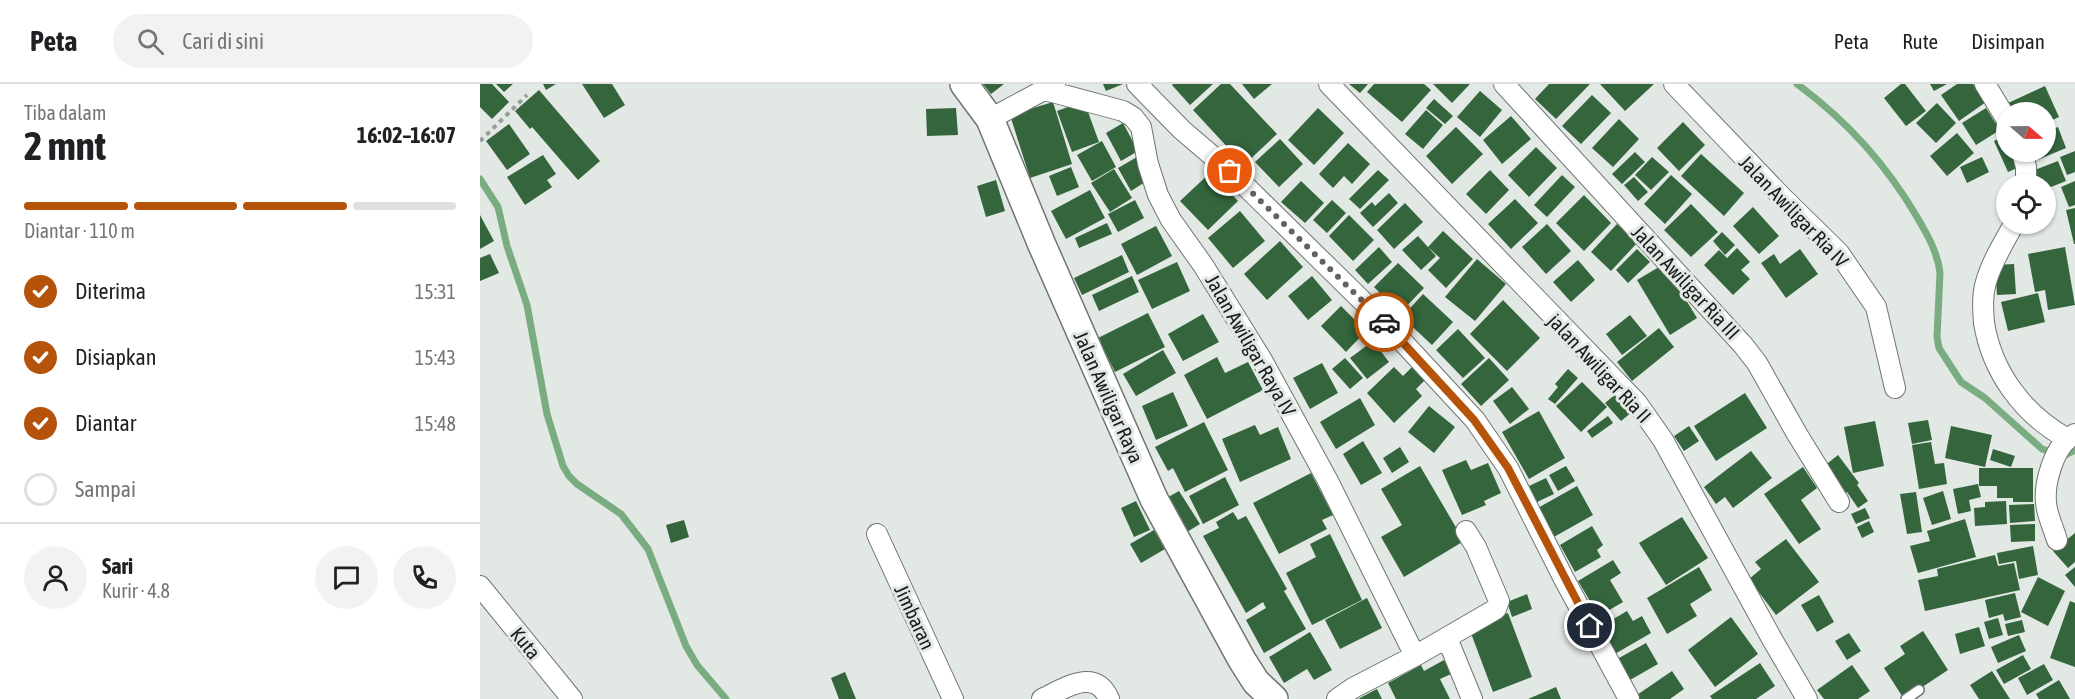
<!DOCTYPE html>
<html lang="id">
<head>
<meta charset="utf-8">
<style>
	body { margin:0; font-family:"Asap Condensed",sans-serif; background:#f2f2f2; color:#202124; height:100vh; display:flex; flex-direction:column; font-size:22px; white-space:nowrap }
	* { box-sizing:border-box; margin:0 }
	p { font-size:20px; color:#757577 }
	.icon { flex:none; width:33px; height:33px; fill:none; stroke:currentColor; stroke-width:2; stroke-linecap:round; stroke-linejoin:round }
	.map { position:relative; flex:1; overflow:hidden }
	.panel { display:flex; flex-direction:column; background:#fff; width:480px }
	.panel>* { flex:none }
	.needle { width:39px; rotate:110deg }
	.buttons { position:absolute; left:1516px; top:18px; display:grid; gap:12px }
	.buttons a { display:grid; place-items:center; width:60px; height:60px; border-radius:50%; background:#fff; box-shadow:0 2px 4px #0004; font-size:30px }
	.pin { position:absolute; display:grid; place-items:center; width:51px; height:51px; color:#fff; margin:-26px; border:3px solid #fff; border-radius:50%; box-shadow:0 2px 6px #0007 }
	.courier { position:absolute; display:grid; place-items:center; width:60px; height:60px; margin:-30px; border:4px solid #b45309; border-radius:50%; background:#fff; color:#222; box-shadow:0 2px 8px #0007 }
	.summary em { font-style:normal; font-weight:700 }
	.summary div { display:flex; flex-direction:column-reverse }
	.summary { display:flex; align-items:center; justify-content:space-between; height:102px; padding:0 24px }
	h1 { font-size:39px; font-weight:700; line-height:45px }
	.bar { display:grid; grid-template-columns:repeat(4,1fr); gap:9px 6px; align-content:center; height:72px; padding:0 24px }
	.bar i { height:8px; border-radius:4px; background:#e0e0e0 }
	.bar .selected { background:#b45309 }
	.bar p { grid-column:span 4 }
	.line { display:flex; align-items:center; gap:15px; padding:0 24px; border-top:2px solid #e0e0e0 }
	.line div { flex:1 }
	.round { display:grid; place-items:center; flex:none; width:63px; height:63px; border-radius:32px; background:#f2f2f2 }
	ol { padding:0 24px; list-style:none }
	li { display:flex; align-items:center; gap:18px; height:66px }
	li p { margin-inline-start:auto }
	li .icon { padding:6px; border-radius:50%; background:#b45309; color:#fff; stroke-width:4 }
	li:last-child { color:#757577 }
	li i { width:33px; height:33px; border:3px solid #e0e0e0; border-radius:50% }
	header { display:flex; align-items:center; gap:36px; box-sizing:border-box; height:84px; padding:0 30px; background:#fff; border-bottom:2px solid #e0e0e0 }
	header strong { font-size:28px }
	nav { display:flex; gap:33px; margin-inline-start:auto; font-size:21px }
	.search { width:420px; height:54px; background:#f2f2f2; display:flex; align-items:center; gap:15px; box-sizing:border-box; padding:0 21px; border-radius:33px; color:#757577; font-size:22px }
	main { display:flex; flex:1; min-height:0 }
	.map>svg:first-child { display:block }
</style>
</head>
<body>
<header>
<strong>Peta</strong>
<div class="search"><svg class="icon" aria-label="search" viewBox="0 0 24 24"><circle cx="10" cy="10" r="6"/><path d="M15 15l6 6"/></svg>Cari di sini</div>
<nav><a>Peta</a><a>Rute</a><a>Disimpan</a></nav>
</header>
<main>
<section class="panel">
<div class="summary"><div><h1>2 mnt</h1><p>Tiba dalam</p></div><em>16:02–16:07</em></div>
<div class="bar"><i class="selected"></i><i class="selected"></i><i class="selected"></i><i></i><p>Diantar · 110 m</p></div>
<ol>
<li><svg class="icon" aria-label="check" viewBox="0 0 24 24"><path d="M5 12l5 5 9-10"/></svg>Diterima<p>15:31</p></li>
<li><svg class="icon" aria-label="check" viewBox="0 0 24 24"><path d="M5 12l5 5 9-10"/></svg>Disiapkan<p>15:43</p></li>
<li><svg class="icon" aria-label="check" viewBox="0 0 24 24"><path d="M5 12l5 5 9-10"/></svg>Diantar<p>15:48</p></li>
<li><i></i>Sampai</li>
</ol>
<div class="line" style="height:108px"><a class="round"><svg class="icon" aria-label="person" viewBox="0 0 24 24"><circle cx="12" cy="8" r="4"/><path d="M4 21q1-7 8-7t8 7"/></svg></a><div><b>Sari</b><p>Kurir · 4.8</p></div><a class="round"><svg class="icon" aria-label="chat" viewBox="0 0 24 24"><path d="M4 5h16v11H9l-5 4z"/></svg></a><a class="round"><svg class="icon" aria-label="phone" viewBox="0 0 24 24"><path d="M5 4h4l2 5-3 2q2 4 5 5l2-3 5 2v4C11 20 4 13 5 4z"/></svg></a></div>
</section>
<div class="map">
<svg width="1595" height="615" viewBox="0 0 1595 615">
	<rect width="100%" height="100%" fill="#e2e8e3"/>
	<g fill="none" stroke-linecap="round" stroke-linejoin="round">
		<path stroke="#79ac80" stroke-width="7" d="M1317,0C1366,36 1406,80 1437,133C1447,150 1458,169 1460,189L1457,253L1459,264L1481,298L1505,314L1562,365L1583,372L1595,366
			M0,95L18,123L27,162L47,221L67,330L83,382L89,392L97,400L141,430L168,465L206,562L217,581L246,615"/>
	</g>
	<path fill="#34653d" d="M0,0H12L29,18L12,35L0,23Z
		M16,0H33L24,8Z
		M63,0H76L66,6Z
		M102,0H132L145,21L124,34Z
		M503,0H524L511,10Z
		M623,0H643L626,7Z
		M693,0H733L710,21L692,1Z
		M741,0H750L797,50L764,81L713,26Z
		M762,0H792L774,15Z
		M869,0H888L880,9Z
		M894,0H944L951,6L922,38L887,8Z
		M953,0H990L972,19Z
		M1069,0H1110L1076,35L1055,15Z
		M1120,0H1174L1145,27Z
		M1421,0H1425L1446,27L1426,42L1404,14Z
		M1450,0H1467L1454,7Z
		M1477,0H1493L1506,18L1479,37L1461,11Z
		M1565,2L1579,33L1566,39V28H1530L1526,20Z
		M59,6L120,77L98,96L52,43L50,45L35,27Z
		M1000,7L1022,26L1000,53L977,33Z
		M1112,11L1131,29L1101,60L1082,42Z
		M954,15L973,32L965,40L946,24Z
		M604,17L619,58L592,68L577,27Z
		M573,18L592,80L550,94L530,31Z
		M1457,19L1476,39L1456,59L1436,39Z
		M476,24L478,51L447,52L446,25Z
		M838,24L864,49L834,81L808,56Z
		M1506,24L1520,46L1496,61L1482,39Z
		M946,26L963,41L943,65L925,50Z
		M1031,32L1051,55L1022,80L1003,56Z
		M1139,35L1159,55L1133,83L1112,64Z
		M1203,38L1225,61L1199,87L1177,64Z
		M643,39L658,67L641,77L626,49Z
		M29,40L50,70L27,86L6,57Z
		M976,43L1003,70L972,100L946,72Z
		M1578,43L1586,64L1555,77L1551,68H1566V48Z
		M1477,49L1494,69L1467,92L1450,72Z
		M1527,51V68H1538L1544,81L1528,88L1514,57Z
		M800,55L823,80L799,103L775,78Z
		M622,57L636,83L612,97L597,71Z
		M868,59L890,80L872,100L864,92L853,104L839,90Z
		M1056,63L1077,84L1049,113L1028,91Z
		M1595,67V88L1587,91L1580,73Z
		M1155,68L1165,78L1142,100L1132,90Z
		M1221,70L1264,109L1244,132L1201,92Z
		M63,71L76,90L67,96L72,103L45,121L27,93Z
		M657,73L670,95L651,107L638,84Z
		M1172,73L1189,88L1171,106L1155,91Z
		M1502,73L1509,88L1487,99L1480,83Z
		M1578,77L1586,97L1566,105V100H1557L1552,87Z
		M591,83L599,103L577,112L569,92Z
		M634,85L652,114L630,128L611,99Z
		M898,86L909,96L880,125L869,115Z
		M1010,86L1029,106L1006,130L986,110Z
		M731,88L758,117L728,146L700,117Z
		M1082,91L1095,103L1067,133L1054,121Z
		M1191,91L1212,110L1185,140L1164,120Z
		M1154,93L1168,108L1158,117L1144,101Z
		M516,96L525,127L506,133L497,102Z
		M821,97L844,119L825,139L801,118Z
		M1595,97V121L1589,123L1581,103Z
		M610,106L625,134L586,155L571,127Z
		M909,109L918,119L893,143L880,129L892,118L895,122Z
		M1104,111L1131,139L1104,167L1076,139Z
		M1035,115L1058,139L1031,165L1008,140Z
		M655,116L664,134L638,148L628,130Z
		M852,116L866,129L847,149L833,136Z
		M925,119L943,138L914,165L897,146Z
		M1211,120L1238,148L1211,173L1184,146Z
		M1273,123L1299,152L1279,170L1253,142Z
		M1595,124V160H1594L1586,126Z
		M760,127L785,157L753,184L728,154Z
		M0,131L14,157L0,165Z
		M869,131L894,156L873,177L849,152Z
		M627,139L632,150L599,164L595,154Z
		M1067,140L1091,167L1066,190L1042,163Z
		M1137,140L1157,159L1131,187L1111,168Z
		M676,142L692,172L657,191L641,160Z
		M963,147L993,175L966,204L948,186L960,174L948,163Z
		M1242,148L1255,161L1245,171L1233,157Z
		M938,152L956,172L941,186L922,166Z
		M800,157L823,183L787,216L764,190Z
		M899,163L912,178L888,200L875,186Z
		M1585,163L1595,221L1568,226L1565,206L1555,208L1548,170Z
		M1257,164L1270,178L1261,186L1270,195L1253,211L1224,181L1239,166L1247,174Z
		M1157,165L1170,178L1148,199L1136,186Z
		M1320,165L1338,190L1306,214L1281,179L1294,170L1300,180Z
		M10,170L19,189L0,197V174Z
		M642,171L649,188L602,211L594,194Z
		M997,175L1026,200L995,237L965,213Z
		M1098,176L1115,196L1091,218L1073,198Z
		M697,178L710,207L672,225L658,196Z
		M918,179L944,204L920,229L894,203Z
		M1184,180L1217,234L1190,251L1157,196Z
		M1534,180L1536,210L1517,211L1515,181Z
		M652,192L659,208L619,227L612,211Z
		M832,192L852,216L828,236L808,212Z
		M1558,209L1565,238L1528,247L1521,218Z
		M943,210L973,238L952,261L922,233Z
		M1023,216L1060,254L1027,287L990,250Z
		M861,222L886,247L866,268L841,242Z
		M668,229L685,263L635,288L618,254Z
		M723,230L739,258L703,277L688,250Z
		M1150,231L1167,252L1142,271L1126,250Z
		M1179,244L1194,263L1152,297L1137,278Z
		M978,245L1005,274L983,294L956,266Z
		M893,257L909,278L887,295L870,274Z
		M683,266L696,289L656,312L643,290Z
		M737,273L745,289L768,278L783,306L727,335L704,291Z
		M865,274L883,294L870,305L852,285Z
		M1009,274L1029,296L1001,322L981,300Z
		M842,279L858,309L830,325L813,294Z
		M914,283L923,292L932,283L945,296L936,305L942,312L914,339L887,309Z
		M1088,285L1098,294L1075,320L1068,315L1078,303L1075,300Z
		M1102,298L1127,323L1101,348L1076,322Z
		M1032,303L1049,325L1030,340L1013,317Z
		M693,308L708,342L676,356L662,322Z
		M1137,309L1152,328L1141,337L1125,319Z
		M1265,309L1287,344L1236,377L1214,342Z
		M880,314L895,341L856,365L840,338Z
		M949,322L975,343L954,369L928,348Z
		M1059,327L1085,374L1049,395L1022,348Z
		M1128,332L1133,339L1112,354L1107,347Z
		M1448,336L1452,356L1432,360L1428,339Z
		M1395,337L1404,382L1373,389L1364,343Z
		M724,338L748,386L705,408L693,384L688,387L675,363Z
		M775,341L780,351L798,343L811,375L760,398L742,355Z
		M1209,342L1219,357L1204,367L1194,352Z
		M1471,342L1512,351L1505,383L1465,374Z
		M883,357L902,389L881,401L863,370Z
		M1451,358L1455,380L1464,379L1467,400L1439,405L1432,361Z
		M920,363L929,378L912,389L903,374Z
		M1513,365L1535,372L1531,383L1510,376Z
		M1271,367L1292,394L1253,424L1245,413L1236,420L1224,403Z
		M1358,371L1379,399L1377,401L1388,417L1378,424L1367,408L1363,411L1343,383Z
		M986,376L991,386L1008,379L1021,409L1004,417L1006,421L982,431L962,386Z
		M940,382L984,457L924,493L901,453L922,441L901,405Z
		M1086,382L1095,397L1078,407L1069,391Z
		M1323,383L1337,404L1321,416L1341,445L1319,460L1284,410Z
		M1499,384H1553V418H1533V414H1517V402H1499Z
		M831,389L853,431L842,436L847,445L799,470L773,419Z
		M745,393L759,421L723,440L709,412Z
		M1066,394L1074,410L1057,418L1049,402Z
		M1498,400L1501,413L1489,416L1491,427L1478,430L1473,405Z
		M1097,402L1113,431L1072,454L1056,425Z
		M699,407L720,440L702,451L681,417Z
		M1463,407L1471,435L1452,441L1443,414Z
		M1436,408L1442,448L1427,450L1420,410Z
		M656,417L670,446L654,453L641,424Z
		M1526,417L1527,440L1495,442L1494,424L1505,423V418Z
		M1554,420L1555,437L1530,439L1529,421Z
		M1385,424L1390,434L1376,440L1371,430Z
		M753,428L758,436L766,432L807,505L804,507L826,545L784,569L766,536L786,524L783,518L766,529L723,452L739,444L736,438Z
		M1202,433L1228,474L1186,501L1159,459Z
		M1485,435L1496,473L1438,489L1430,462L1450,457L1447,447Z
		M204,436L209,453L191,459L186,441Z
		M1389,437L1394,448L1382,454L1377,443Z
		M1555,440V457L1531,458L1530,441Z
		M1112,442L1123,461L1117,466L1121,473L1095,488L1080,461Z
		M674,446L685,465L661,479L650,460Z
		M1595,449V478L1588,484L1573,467Z
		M850,450L882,516L832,541L806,489L836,473L830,460Z
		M1306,455L1339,498L1296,531L1269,495L1281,485L1275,478Z
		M1553,462L1558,491L1539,495L1536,477L1519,480L1517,469Z
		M1515,471L1518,482L1534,479L1540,506L1445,527L1438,496L1458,492L1457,485Z
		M1133,476L1141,489L1130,496L1143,518L1119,532L1098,497Z
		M1219,483L1232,506L1210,520L1217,532L1187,550L1167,514Z
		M1595,483V503L1585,491Z
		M1558,493L1585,507L1568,542L1541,528Z
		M1535,509L1541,533L1525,537L1523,530L1509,534L1505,516Z
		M1047,510L1052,525L1032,533L1027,518Z
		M1339,511L1354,538L1337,548L1321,521Z
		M887,514L902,544L860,565L845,536Z
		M1590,517L1595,519V583L1570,574Z
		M1147,527L1153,537L1162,532L1171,549L1133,571L1118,544Z
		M1028,529L1052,593L1013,608L989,544Z
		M1251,533L1278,570L1235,603L1208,566Z
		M1518,534L1523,551L1509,555L1504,538Z
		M1542,536L1545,548L1528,552L1525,540Z
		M1499,543L1505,562L1480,570L1475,550Z
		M1443,547L1468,586L1424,615L1404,584L1425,570L1420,562Z
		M830,548L852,586L834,596L827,585L804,599L789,573Z
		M1369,549L1381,567L1367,576L1355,557Z
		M1539,551L1546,567L1518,579L1511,563Z
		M1166,559L1178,580L1150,596L1139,574Z
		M1543,571L1551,585L1524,600L1516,586Z
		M964,576L971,590L960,595L970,615H916L908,599L941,581L944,587Z
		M1280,579L1295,602L1276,615H1232L1230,612Z
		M1564,580L1573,596L1547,611L1538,594Z
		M1372,581L1390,607L1378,615H1344L1337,606Z
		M1192,587L1204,605L1190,615H1156L1154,613Z
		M1512,587L1530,615H1499L1490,601Z
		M365,588L376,615H359L351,594Z
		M1579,596L1590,615H1559L1556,610Z
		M1076,603L1081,615H1048Z
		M897,605L902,615H878Z"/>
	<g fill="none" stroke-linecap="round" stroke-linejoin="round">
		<defs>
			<path id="lane" d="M1426,615L1439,606"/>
			<path id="street" d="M657,0L702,46L750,87L909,243L995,336L1028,384L1084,495L1149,615
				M849,0L1157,319L1183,356L1292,555L1327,615
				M1024,0L1263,261L1277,279L1317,350L1359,418
				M1194,0L1302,113L1359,169L1396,223L1415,304
				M1505,0L1527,36
				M565,6L643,27L653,33L661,43L668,80L678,111L691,136L723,181L782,276L848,397L935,572
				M510,35L575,0
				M1542,68L1546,83V100
				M1534,140C1524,158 1512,177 1506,198C1502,211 1503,225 1504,239C1512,288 1543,330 1586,354
				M397,450L473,615
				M1577,456C1574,446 1569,435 1567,425C1562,402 1574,360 1595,350
				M0,502L92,615
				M967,554L992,615
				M562,615C585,604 615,583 629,615
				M857,615L873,604L935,572L1016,525L1019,517L996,463L986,447"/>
			<path id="secondary" d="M484,0L510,35L562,161L674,415L762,576L776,598L794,615"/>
		</defs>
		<use href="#lane" stroke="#707570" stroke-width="12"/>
		<use href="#street" stroke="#707570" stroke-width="22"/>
		<use href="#secondary" stroke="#707570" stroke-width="30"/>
		<path stroke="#999e9a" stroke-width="4" stroke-dasharray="4.5 4.5" stroke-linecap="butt" d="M0,57L47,11"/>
		<use href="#lane" stroke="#fff" stroke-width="9"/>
		<use href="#street" stroke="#fff" stroke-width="20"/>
		<use href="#secondary" stroke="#fff" stroke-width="27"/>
	</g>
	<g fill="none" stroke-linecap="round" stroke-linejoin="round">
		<path stroke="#606360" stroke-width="6" stroke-dasharray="0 10.8" d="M750,87L904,238"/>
		<path stroke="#b45309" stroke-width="8" d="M904,238L994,336L1028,384L1110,542"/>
	</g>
	<g text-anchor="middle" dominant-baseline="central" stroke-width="6" stroke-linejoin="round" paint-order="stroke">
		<g font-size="20" fill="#1a1c1a" stroke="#e2e8e3">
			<text transform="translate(1314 127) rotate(46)">Jalan Awiligar Ria IV</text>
			<text transform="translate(1206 198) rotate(47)">Jalan Awiligar Ria III</text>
			<text transform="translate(771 261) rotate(60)">Jalan Awiligar Raya IV</text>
			<text transform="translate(1120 284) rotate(47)">jalan Awiligar Ria II</text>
			<text transform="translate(629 313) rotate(66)">Jalan Awiligar Raya</text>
			<text transform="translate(435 533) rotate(65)">Jimbaran</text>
			<text transform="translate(46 559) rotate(51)">Kuta</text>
		</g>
	</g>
</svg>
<div class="buttons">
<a><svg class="needle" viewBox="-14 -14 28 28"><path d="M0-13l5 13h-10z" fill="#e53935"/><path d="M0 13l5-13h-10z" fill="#757577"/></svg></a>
<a><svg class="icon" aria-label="locate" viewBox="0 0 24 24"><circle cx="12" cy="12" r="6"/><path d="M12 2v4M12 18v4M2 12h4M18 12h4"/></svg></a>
</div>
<div class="pin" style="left:750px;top:87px;background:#ea580c"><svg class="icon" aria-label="bag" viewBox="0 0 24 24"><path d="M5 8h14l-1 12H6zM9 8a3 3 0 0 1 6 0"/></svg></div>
<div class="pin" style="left:1110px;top:542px;background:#1f2937"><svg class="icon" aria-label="home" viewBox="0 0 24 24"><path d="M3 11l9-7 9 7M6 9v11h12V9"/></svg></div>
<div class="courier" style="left:904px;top:238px"><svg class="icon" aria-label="car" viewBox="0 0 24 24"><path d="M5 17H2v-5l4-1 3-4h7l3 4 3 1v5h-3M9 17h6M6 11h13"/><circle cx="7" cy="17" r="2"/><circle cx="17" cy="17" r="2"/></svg></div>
</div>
</main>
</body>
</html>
